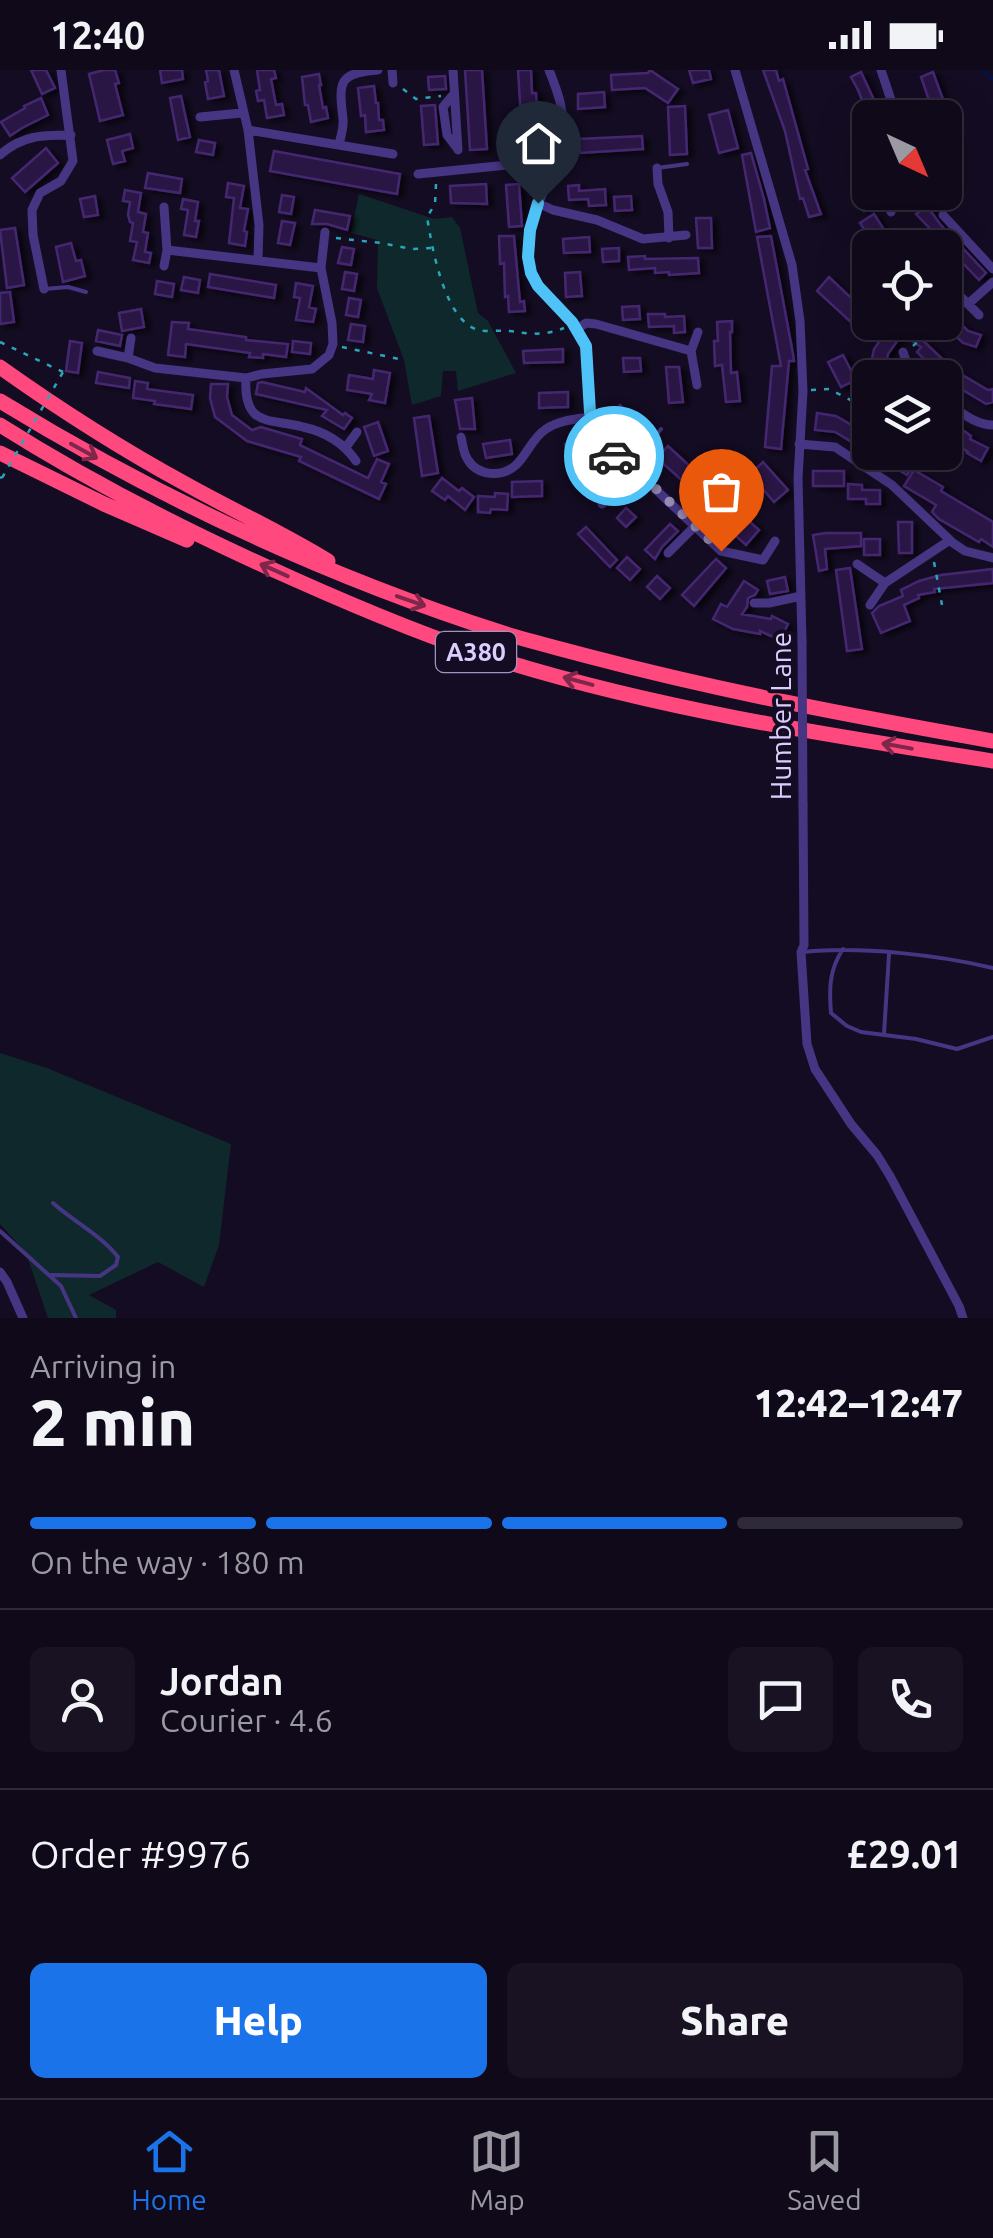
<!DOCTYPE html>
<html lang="en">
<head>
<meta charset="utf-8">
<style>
	body { margin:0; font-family:Ubuntu,sans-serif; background:#181223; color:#f1f3f6; height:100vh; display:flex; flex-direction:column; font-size:38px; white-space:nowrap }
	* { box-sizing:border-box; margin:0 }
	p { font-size:32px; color:#9b9aa2 }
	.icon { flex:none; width:55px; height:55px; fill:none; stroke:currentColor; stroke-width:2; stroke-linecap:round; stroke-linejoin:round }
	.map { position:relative; height:1248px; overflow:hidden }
	.sheet { display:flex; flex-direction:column; background:#0f091a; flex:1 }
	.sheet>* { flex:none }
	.needle { width:65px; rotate:136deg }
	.tools { position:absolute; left:852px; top:30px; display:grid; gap:20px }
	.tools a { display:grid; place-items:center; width:110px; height:110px; border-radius:15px; background:#0f091a; box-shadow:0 10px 40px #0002,0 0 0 2px #2f2a39; font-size:50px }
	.pin { position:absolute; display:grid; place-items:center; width:85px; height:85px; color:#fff; margin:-102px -42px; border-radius:50% 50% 50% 0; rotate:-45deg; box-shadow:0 0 10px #0007 }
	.pin .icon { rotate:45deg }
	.courier { position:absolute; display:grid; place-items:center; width:100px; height:100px; margin:-50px; border:8px solid #4fc3f7; border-radius:50%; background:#fff; color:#222; box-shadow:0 2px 12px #0007 }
	.headline em { font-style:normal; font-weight:800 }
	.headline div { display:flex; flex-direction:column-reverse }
	.headline { display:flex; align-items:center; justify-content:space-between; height:170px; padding:0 30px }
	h1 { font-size:65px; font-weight:800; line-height:75px }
	.bar { display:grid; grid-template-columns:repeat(4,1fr); gap:15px 10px; align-content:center; height:120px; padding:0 30px }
	.bar i { height:12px; border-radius:8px; background:#2f2a39 }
	.bar .on { background:#1a73e8 }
	.bar p { grid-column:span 4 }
	.line { display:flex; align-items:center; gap:25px; padding:0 30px; border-top:2px solid #2f2a39 }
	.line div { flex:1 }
	.round { display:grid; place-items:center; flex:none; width:105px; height:105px; border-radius:15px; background:#181223 }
	.primary-button { display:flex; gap:20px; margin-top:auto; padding:20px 30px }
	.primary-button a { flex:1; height:115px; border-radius:15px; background:#1a73e8; color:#fff; font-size:40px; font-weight:800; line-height:115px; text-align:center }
	.primary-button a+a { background:#181223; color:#f1f3f6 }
	.status { display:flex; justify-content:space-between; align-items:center; height:70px; padding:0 50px; background:#0f091a; direction:ltr }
	.status svg { height:28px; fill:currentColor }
	.menu { display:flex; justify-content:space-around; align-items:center; height:140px; border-top:2px solid #2f2a39; background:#0f091a; font-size:28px; color:#9b9aa2 }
	.menu a { display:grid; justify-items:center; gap:5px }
	.menu .on { color:#1a73e8 }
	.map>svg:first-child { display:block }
</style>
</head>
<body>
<div class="status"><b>12:40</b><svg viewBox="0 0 49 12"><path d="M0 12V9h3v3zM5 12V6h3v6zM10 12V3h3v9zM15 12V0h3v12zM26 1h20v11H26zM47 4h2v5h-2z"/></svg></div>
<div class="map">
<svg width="993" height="1248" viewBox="0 0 993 1248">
	<defs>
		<filter id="shadow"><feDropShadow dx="5.5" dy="3" stdDeviation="2.5" flood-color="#0009"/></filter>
	</defs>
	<rect width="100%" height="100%" fill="#140c22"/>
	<path fill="#0f282c" d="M359,124L434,149L452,147L460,158L478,243L488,251L516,303L458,321L456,301H443L441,326L412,335L404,290L377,218L378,170L351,163Z
		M0,983L47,998L231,1074L219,1175L204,1217L158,1192L89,1225L116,1240V1248H48L26,1183L0,1154Z"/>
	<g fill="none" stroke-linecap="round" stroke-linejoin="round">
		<path stroke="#071140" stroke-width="4" d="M981,0L993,9"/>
	</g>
	<path fill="#291744" stroke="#442871" stroke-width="2.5" filter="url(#shadow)" d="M31,0H46L55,18L42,24Z
		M104,0H115L119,13L115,14L123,45L100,51L89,4Z
		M160,0H182L183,9L162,13Z
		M206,0H219L224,26L208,29L205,12L208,11Z
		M257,0H274L276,8L271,9L276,35L282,34L284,45L267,48L264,30L258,31L256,21L260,20Z
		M465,0H482L487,79L470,80Z
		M518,0H531L532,23H536L540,80L523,82Z
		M650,0L678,19L668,33L645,18L612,20L611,5L648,3Z
		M689,0H709L711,9L693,13Z
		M763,0H776L779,11L783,9L808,99L805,100L821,144L809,147L803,128L800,129L785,61Z
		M861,2L877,36L866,40L858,20L851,7Z
		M933,2L945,35H947L950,46L935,48L921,7Z
		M319,4L321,15H319L323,38L326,37L328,48L311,52L308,35H305L302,7Z
		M445,6L446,19L429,20L428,7Z
		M374,16L376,33H378L379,50H383L384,60L366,62L365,45L361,46L358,18Z
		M604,22L605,37L578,39V24Z
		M181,26L190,67L178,70L170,28Z
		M41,28L48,45L22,58L10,66L1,52L25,38L24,36Z
		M435,35L438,74L424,75L421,36Z
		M685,36L687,84L670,85L668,37Z
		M728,40L738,78L719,83L709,45Z
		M130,64L133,78L122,81L125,91L113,94L107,70Z
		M642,66L643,79L580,83L579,69Z
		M199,70L215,73L213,85L196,82Z
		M46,78L58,93L25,122L12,108Z
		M274,81L400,104L397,124L270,101Z
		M870,82V100L861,106L853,93Z
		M751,83L764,129L770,158L756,162L742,85Z
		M148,103L182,109L180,123L145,118Z
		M228,113L244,116L240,138L248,139L244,161L247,162L245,176L229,173L234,128L226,127Z
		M486,114L487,134L451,133L450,116Z
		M519,114L522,156L509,157L506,115Z
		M579,115V121L605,119L606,135L589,136L588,129L569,130L568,116Z
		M864,116L875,134L864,141L852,123Z
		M125,120L141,123L138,142L146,144L143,162L148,163L145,182L151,183L149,193L133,190L137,172L130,171L133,153L130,152L128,145L130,132L123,131Z
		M282,125L294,127L291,144L279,142Z
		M95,126L98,145L84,147L80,129Z
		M631,126L632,140L615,141L614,127Z
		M183,129L198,132L195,151H199L196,167L184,165L188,140L181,139Z
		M927,136L940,154L986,203L979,210L916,144Z
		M315,140L350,146L347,160L327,154H312Z
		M874,144L883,158L869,167L860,153Z
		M696,148H711L712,178H698Z
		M282,151L295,153L290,175L278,173Z
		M15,158L24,215L7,218L0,160Z
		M499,166H514L520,232L524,231L525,241L509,242L508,226L505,227L504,193L500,194Z
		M771,166L793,284L794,291H789L781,379L765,377L772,296H781L757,167Z
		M589,167L590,182L564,183L563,169Z
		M71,173L76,191L81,190L85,206L63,212L56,177Z
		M342,177L354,179L351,195L338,193Z
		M619,178V191L603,192L602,179Z
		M645,186V189L698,188L699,203L669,205V202L655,203V198L629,200L628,187Z
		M345,202L357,204L354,221L342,219Z
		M580,202L582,226L566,227L565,203Z
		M210,204L276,215L274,228L208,217Z
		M184,207L200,210L198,223L181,220Z
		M829,207L866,242L854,255L817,221Z
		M157,211L174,214L172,227L155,224Z
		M296,213L313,216L309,237L316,239L313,252L296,250L300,228L294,227Z
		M10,222L14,252L0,254V223Z
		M349,228L361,230L358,247L346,245Z
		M639,236L640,249L623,250L622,237Z
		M141,239L144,257L122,261L119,243Z
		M945,239L968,261L981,265L976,277L963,273L945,256Z
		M648,244H665V247L684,246L685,262L674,263V256L649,257Z
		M732,251V262H730L731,303L737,302L740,331L726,332L722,295L715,296L714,271H718L717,252Z
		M172,252L189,253L188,259L246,267V270L288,274L286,287L263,284V288L249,287L250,283L186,274L185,287L168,285Z
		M883,252H886L900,267L888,284L886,295L869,303L874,279L884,265L877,258Z
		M904,252H910L919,258L916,264L954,300L988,320L993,319V332L986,334L943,308L917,282L921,277L898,262Z
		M351,254L365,256L363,272L348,270Z
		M98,260L122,265L120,276L96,271Z
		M70,271L82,273L78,303L66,301Z
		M293,271L311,273L310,284L292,282Z
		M563,279V292L524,293L523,281Z
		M843,285L856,310L841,317L828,292Z
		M623,288H640L641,301L624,302Z
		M666,297H679L683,332L669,333Z
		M374,300L390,303L385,333L369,330L372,324L347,320L349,305L373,309Z
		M98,302L130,308L129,318L96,313Z
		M135,311L148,313L147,319L193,325L191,339L154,334L155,331L133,328Z
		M262,312L305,322L306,318L343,345L345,343L352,348L344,359L322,346L327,340L256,324L258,313Z
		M211,314H228L227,327L232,345L252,360L261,357L302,369L300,375L368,408L377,389L389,394L381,412L386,414L379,429L299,391L301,387L247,371L215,347L210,328Z
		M568,322V337L539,338V323Z
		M472,328L475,359H460L455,330Z
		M620,335L634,348L618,365L604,352Z
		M817,343L836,346L870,366V382H900L915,392L907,405L835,362L815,360Z
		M429,346L438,403L422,406L414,348Z
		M945,347L971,366L970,369L988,378L981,391L967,383L968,382L950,370L951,368L948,366L945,370Z
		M378,352L388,381L374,386L364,357Z
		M510,370L512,384L486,388L483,374Z
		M578,370L582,387L569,390L565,374Z
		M668,376L759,460L746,475L715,447L718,443L657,388Z
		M763,392L788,420L774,432L750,404Z
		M591,394L595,410L582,414L578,397Z
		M914,400L943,417L941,421L993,452V477L981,469L979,472L939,449L932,442L936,435L904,416Z
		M813,401H844V416H813Z
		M442,408L459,421L462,418L474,427L465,440L448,426L445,430L432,421Z
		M542,411V426L512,427V412Z
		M848,414L862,415V420H880V434H866V429H848Z
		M495,423L508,424L507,440L491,439L490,443L478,442V426L495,427Z
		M626,438L636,447L626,457L617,448Z
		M898,452H912V483H899Z
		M670,454L678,461L662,477L655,489L645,480Z
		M586,457L617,490L610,497L578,464Z
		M826,463H861V476L825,479L827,499L819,501L813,465Z
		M864,469H880V485H864Z
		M627,487L640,499L630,510L617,498Z
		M716,489L726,498L694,536L682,525Z
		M850,498L862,579L847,581L836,500Z
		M993,499V513L934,519L935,522L918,525L919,528L904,535L910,551L881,563L872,543L879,536L903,526L901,520L919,511L941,505Z
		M657,506L670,518L660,529L647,517Z
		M785,507L788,521L770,524L767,511Z
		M744,511L758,520L755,525L748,528L747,537L742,544L771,549L772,546L788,554L780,570L760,561V564L733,559L713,549L721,534L727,537Z"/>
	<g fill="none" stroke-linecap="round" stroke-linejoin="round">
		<path stroke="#28a7b9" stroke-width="2.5" stroke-dasharray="5 8" stroke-linecap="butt" d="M403,19L416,29L441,26
			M436,114L435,134L427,147C432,177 444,250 478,260C487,262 500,260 510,261C530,264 545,266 564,258
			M336,168L381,173L412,179L432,178
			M945,247L955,237
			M0,272L63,302
			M913,276L939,252
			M342,277L404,290
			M811,320L829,319L870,340
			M0,407L2,408
			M934,492L942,535"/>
		<path stroke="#463583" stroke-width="4" d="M657,98L687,94
			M44,219L68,217L86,222
			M630,397L661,359
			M843,879C829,900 829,919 831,943L847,956L861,962L916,969L957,979L993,967
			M804,882C861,876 938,885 993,898
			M884,964L889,884
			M0,1161L61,1216L76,1248
			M51,1205L100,1206L116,1195L118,1187C101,1165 74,1152 53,1133"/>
		<path stroke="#463583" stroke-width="9" d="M234,0L248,60L259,155L258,190
			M392,0L393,13
			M453,0L458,80
			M549,0C558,22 566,44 562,69C556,113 513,157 532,205C539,223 564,242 577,259L586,253L596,254L691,281L697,315
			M735,0L792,195L800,251L803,321L798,408L802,571
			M881,0L897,48
			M453,25L443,37L447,65L457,78
			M200,47L242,43
			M248,60L393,84
			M339,74C341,66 344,57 343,49C339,13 337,3 378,0
			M0,85C22,65 43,65 71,65
			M657,98L658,114L668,142L669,168
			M418,104L538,92L554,97
			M538,133L553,140L597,150L643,169L686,165
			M164,137L167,180L164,196
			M891,142L893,122
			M943,145L993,199
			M167,180L321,198
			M949,215L979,245
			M44,219L33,165L32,140L40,123L61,111L73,91L61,0
			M968,234L993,212
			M577,259L586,276L590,342L603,389L605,405L602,434
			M97,281L128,288L155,298L246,308L262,304L312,299L329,285L333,274L332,253L321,198L325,162
			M691,281L698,262
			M903,282L912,308
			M128,288L131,268
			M246,308C243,358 270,348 303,357C326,362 343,372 356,391
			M945,331C960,341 975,355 993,355
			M461,367C463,375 463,383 468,390C478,406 502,408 516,395C527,385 532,368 546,359C559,350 576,349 591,347
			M799,374L835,377L892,415L953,473L965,481L993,488
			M346,377L357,362
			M603,389L614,386L651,415L721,481L763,490L775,471
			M668,483L696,455
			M857,494L885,513
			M754,533H769L801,526
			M870,535L885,513L950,470
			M803,735L804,875L801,882L807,974L815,999L851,1054L877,1085L890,1106L959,1236L963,1248
			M0,1202L7,1212L23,1248"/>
		<path stroke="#ff487e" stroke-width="15" d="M0,297C59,339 120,378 184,413C232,440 281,462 328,491
			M0,331C158,428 326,506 503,563C532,572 562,579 591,587C724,622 858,647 993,671
			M0,355C95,415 194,465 296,510C361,539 427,567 494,588C656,639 826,665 993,691
			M0,383L104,434L187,470"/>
		<path stroke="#28a7b9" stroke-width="2.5" stroke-dasharray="5 8" stroke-linecap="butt" d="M2,408L63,302"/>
		<path stroke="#463583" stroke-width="9" d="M802,571L803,735"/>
	</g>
	<defs><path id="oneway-shaft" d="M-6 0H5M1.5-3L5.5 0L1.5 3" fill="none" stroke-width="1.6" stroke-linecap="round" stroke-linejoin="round" transform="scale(2.5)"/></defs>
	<g stroke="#7e274b">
		<use href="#oneway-shaft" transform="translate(84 381) rotate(29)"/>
		<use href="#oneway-shaft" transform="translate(274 500) rotate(-156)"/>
		<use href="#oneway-shaft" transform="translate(411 531) rotate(19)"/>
		<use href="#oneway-shaft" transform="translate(578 611) rotate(-165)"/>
		<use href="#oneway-shaft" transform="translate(897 676) rotate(-170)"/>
	</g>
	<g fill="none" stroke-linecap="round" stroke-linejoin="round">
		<path stroke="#9689b2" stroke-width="10" stroke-dasharray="0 18" d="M614,386L651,414L721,481"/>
		<path stroke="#4fc3f7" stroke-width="12" d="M538,133L530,160L528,187L531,203L538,216L572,252L586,276L590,342L602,389L614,386"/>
	</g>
	<g text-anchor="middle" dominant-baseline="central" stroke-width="8" stroke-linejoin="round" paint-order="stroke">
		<rect fill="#140c22" stroke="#a093bd" stroke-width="2.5" x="436" y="562" width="80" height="40" rx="8"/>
		<g font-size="25" font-weight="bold" fill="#dccdff">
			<text x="476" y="582">A380</text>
		</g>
		<g font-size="28" fill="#dccdff" stroke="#140c22">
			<text transform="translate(780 646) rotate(-90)">Humber Lane</text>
		</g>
	</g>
</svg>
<div class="tools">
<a><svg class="needle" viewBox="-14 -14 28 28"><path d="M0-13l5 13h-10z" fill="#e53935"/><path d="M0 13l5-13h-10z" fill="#9b9aa2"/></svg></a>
<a><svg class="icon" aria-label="locate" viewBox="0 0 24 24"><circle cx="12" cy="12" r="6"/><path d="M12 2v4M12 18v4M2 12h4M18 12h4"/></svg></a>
<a><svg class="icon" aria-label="layers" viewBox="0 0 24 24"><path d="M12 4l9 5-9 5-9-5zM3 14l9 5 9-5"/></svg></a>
</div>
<div class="pin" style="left:721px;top:481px;background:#ea580c"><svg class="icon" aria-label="bag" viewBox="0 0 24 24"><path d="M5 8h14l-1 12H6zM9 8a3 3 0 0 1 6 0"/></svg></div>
<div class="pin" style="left:538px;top:133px;background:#1f2937"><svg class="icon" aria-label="home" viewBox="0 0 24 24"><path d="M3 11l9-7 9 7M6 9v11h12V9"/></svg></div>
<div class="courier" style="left:614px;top:386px"><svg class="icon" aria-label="car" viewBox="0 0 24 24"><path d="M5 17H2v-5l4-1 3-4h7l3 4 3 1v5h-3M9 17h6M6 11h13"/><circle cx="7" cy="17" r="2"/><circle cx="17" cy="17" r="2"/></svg></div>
</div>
<section class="sheet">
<div class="headline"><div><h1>2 min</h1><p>Arriving in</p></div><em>12:42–12:47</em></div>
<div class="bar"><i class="on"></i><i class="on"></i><i class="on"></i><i></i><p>On the way · 180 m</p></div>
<div class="line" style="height:180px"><a class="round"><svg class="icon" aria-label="person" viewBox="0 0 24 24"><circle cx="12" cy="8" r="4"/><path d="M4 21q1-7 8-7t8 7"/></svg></a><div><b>Jordan</b><p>Courier · 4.6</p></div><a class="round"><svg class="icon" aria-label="chat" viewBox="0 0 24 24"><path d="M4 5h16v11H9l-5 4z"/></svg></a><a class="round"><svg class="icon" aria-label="phone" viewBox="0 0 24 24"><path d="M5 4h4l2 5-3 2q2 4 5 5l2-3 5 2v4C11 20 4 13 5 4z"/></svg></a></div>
<div class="line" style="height:130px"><div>Order #9976</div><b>£29.01</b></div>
<div class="primary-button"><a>Help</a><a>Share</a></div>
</section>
<nav class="menu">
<a class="on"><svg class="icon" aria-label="home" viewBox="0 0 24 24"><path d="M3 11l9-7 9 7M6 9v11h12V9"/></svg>Home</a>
<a><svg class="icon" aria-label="map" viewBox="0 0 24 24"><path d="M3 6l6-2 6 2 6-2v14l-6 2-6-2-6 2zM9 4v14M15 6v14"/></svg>Map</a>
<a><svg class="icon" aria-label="saved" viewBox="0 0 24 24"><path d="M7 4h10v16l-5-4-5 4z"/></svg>Saved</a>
</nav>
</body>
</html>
